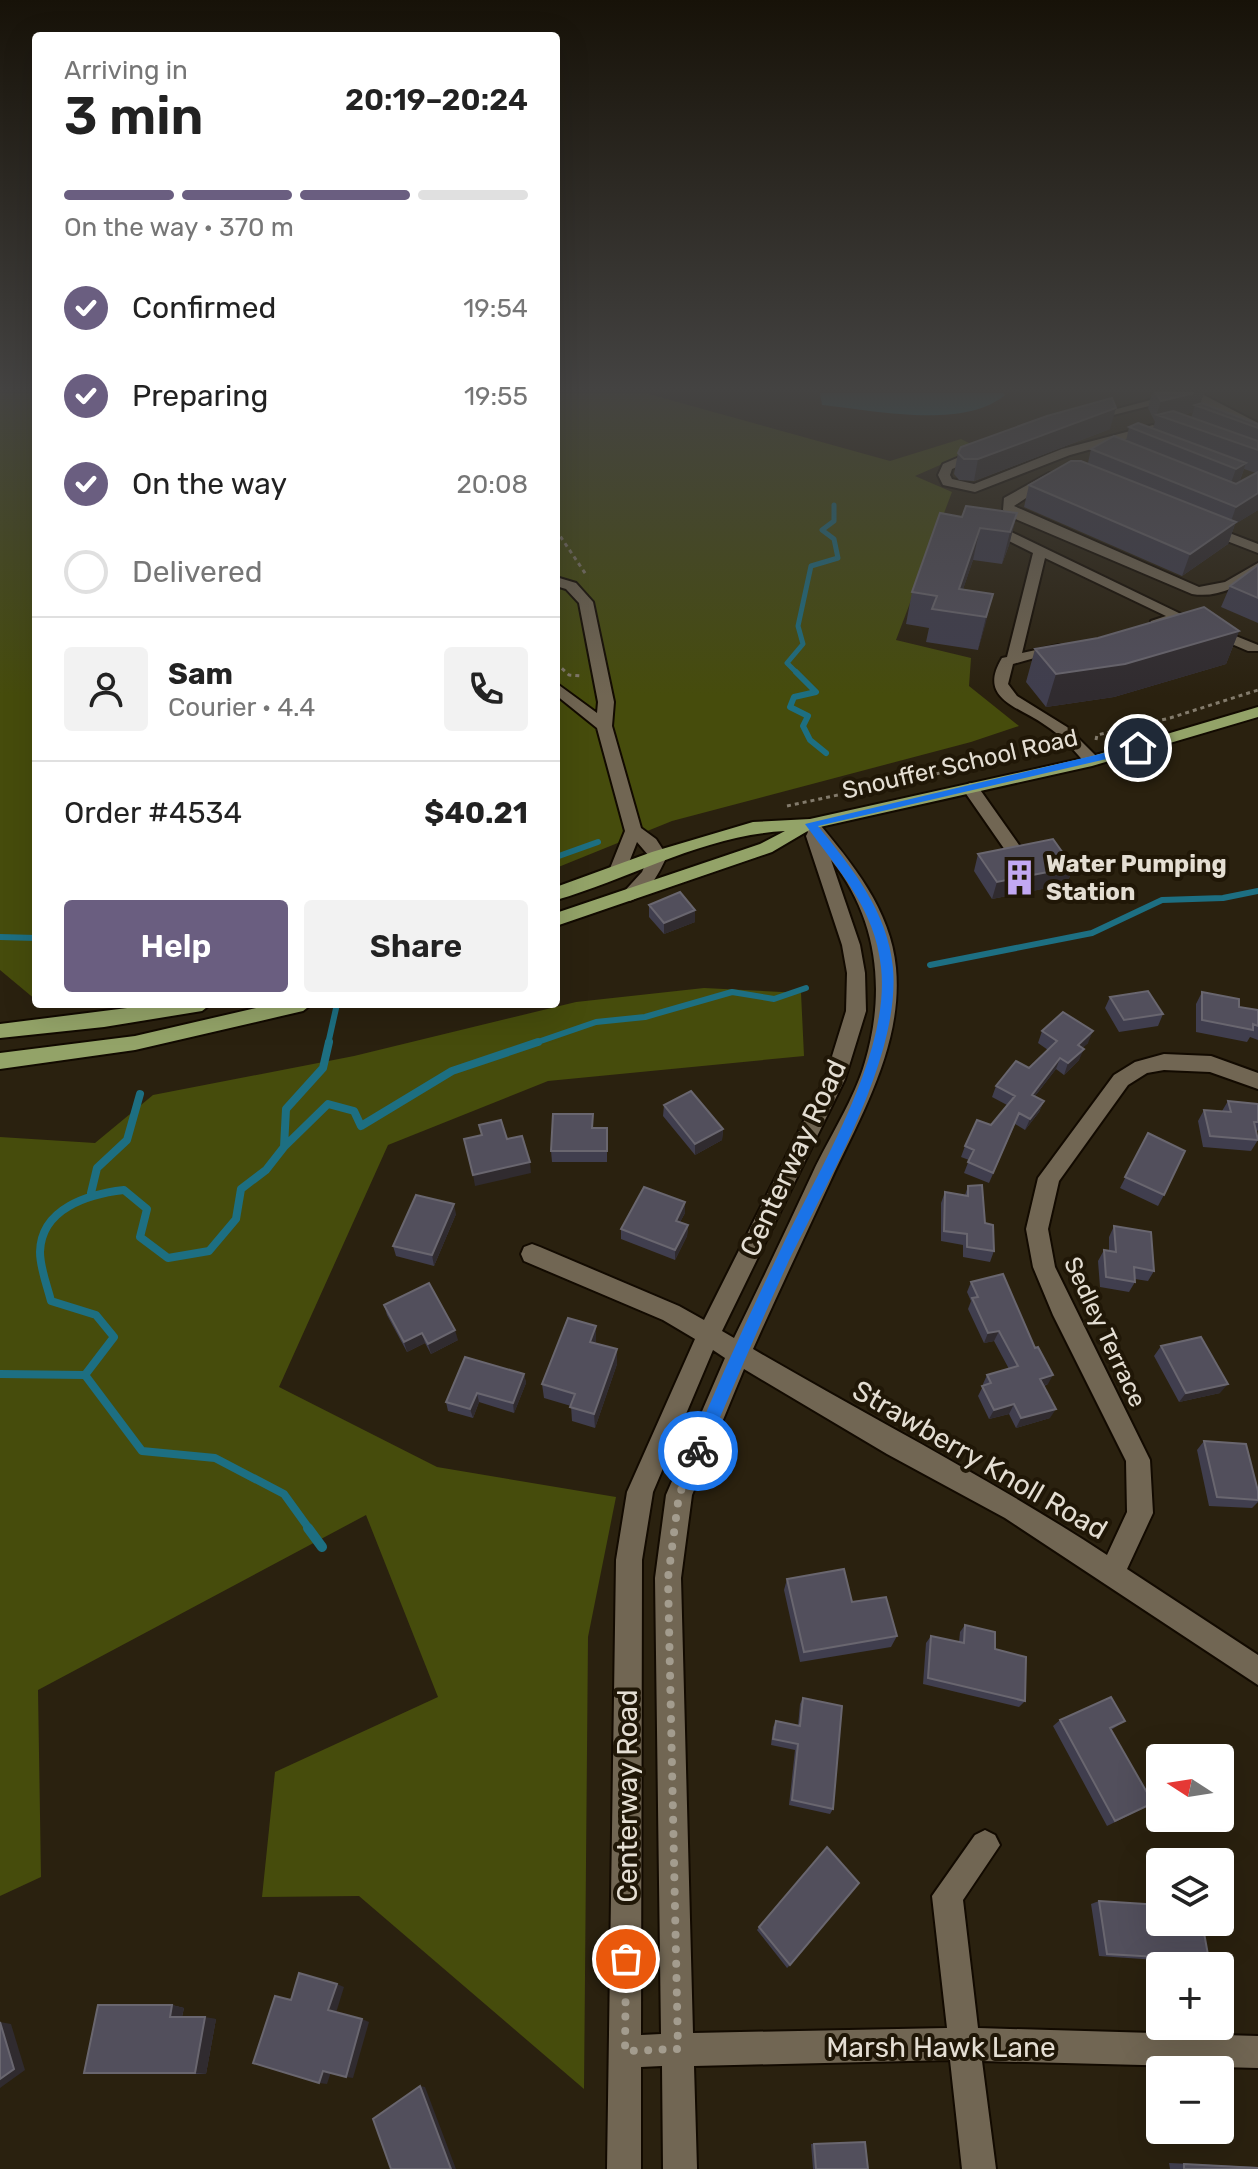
<!DOCTYPE html>
<html lang="en">
<head>
<meta charset="utf-8">
<style>
	body { margin:0; font-family:Rubik,sans-serif; background:#f2f2f2; color:#222; height:100vh; display:flex; flex-direction:column; font-size:30px; white-space:nowrap }
	* { box-sizing:border-box; margin:0 }
	p { font-size:26px; color:#767676 }
	.icon { flex:none; width:44px; height:44px; fill:none; stroke:currentColor; stroke-width:2; stroke-linecap:round; stroke-linejoin:round }
	.map { position:relative; flex:1; overflow:hidden }
	.details { position:absolute; left:32px; top:32px; width:528px; height:976px; display:flex; flex-direction:column; background:#fff; border-radius:8px; box-shadow:0 8px 32px #0002 }
	.details>* { flex:none }
	.needle { width:52px; rotate:282deg }
	.tools { position:absolute; left:1146px; top:1744px; display:grid; gap:16px }
	.tools a { display:grid; place-items:center; width:88px; height:88px; border-radius:8px; background:#fff; box-shadow:0 8px 32px #0002; font-size:40px }
	.pin { position:absolute; display:grid; place-items:center; width:68px; height:68px; color:#fff; margin:-34px; border:4px solid #fff; border-radius:50%; box-shadow:0 2px 8px #0007 }
	.courier { position:absolute; display:grid; place-items:center; width:80px; height:80px; margin:-40px; border:6px solid #1a73e8; border-radius:50%; background:#fff; color:#222; box-shadow:0 2px 10px #0007 }
	.headline em { font-style:normal; font-weight:600 }
	.headline div { display:flex; flex-direction:column-reverse }
	.headline { display:flex; align-items:center; justify-content:space-between; height:136px; padding:0 32px }
	h1 { font-size:52px; font-weight:600; line-height:60px }
	.bar { display:grid; grid-template-columns:repeat(4,1fr); gap:12px 8px; align-content:center; height:96px; padding:0 32px }
	.bar i { height:10px; border-radius:6px; background:#e0e0e0 }
	.bar .selected { background:#6a5e80 }
	.bar p { grid-column:span 4 }
	.line { display:flex; align-items:center; gap:20px; padding:0 32px; border-top:2px solid #e0e0e0 }
	.line div { flex:1 }
	.round { display:grid; place-items:center; flex:none; width:84px; height:84px; border-radius:8px; background:#f2f2f2 }
	ol { padding:0 32px; list-style:none }
	li { display:flex; align-items:center; gap:24px; height:88px }
	li p { margin-inline-start:auto }
	li .icon { padding:8px; border-radius:50%; background:#6a5e80; color:#fff; stroke-width:4 }
	li:last-child { color:#767676 }
	li i { width:44px; height:44px; border:4px solid #e0e0e0; border-radius:50% }
	.action { display:flex; gap:16px; margin-top:auto; padding:16px 32px }
	.action a { flex:1; height:92px; border-radius:8px; background:#6a5e80; color:#fff; font-size:32px; font-weight:600; line-height:92px; text-align:center }
	.action a+a { background:#f2f2f2; color:#222 }
	.map>svg:first-child { display:block }
</style>
</head>
<body>
<div class="map">
<svg width="1258" height="2169" viewBox="0 0 1258 2169">
	<rect width="100%" height="100%" fill="#2a210f"/>
	<path fill="#464c0c" d="M0,393H36V1000L0,970Z
		M556,393H645L890,461L961,439L979,448L915,476L952,492L896,640L971,658L969,686L1019,726L971,742L672,821L556,868Z
		M704,988L801,993L804,1056L548,1081L388,1145L279,1387L437,1467L616,1497L588,1637L584,2089L359,1896L262,1897L275,1772L438,1697L366,1515L38,1690L41,1877L0,1896V1137L95,1143L153,1095L354,1056L576,1002Z"/>
	<path fill="#1d6f82" d="M820,393H1003L1005,395C964,430 872,410 822,405Z"/>
	<g fill="none" stroke-linecap="round" stroke-linejoin="round">
		<path stroke="#1d6f82" stroke-width="5" d="M798,674L787,663L803,644L798,626L811,566L838,558L834,539L822,530L834,521V505"/>
		<path stroke="#1d6f82" stroke-width="6" d="M796,672L816,692L794,697L790,707L808,716L803,726L810,740L826,753
			M556,857L598,842
			M0,937L36,938
			M930,965L1092,933L1162,900L1223,898L1258,891
			M328,1044L337,1004
			M532,1044L596,1022L645,1017L732,992L774,999L806,988"/>
		<path stroke="#1d6f82" stroke-width="8" d="M284,1147L328,1104L354,1111L361,1126L452,1071L538,1042
			M91,1193L97,1168L127,1140L140,1094
			M0,1374L85,1375L114,1337L96,1315L51,1301C47,1285 40,1268 40,1252C41,1208 89,1194 124,1190L147,1209L140,1237L168,1258L209,1251L236,1219L241,1189L266,1170L284,1147L286,1109L323,1068L329,1042
			M85,1375L142,1451L215,1458L284,1494L310,1530"/>
		<path stroke="#1d6f82" stroke-width="10" d="M308,1528L322,1547"/>
		<defs>
			<path id="minor" d="M1177,393H1200L1258,423V432L1189,396L1089,421L1083,418Z
				M1153,425L1159,429L1157,431L1070,455L975,492L943,485L938,475L943,464L978,449H986V455L952,469L950,475L952,479L974,484L1062,449Z
				M1049,473L1055,477L1053,480L1014,506L1199,587L1225,582L1258,563V573C1238,587 1217,598 1192,594L1011,517L1003,510L1004,498Z
				M1206,524L1258,544V553L1201,531L1200,528Z
				M985,525L1003,528L1185,616L1161,627H1151V621L1166,616L1045,558L1022,653L1059,645L1066,649L1013,664L1008,684L1017,696L1067,727L1098,758V764H1086C1074,750 1061,735 1045,725C1018,706 977,699 1002,658L1007,657L1033,553L995,534L980,532V526Z
				M556,577L576,583L593,602L614,702L612,726L641,828L656,839L667,856C659,873 649,894 630,901L621,895L642,872L649,856L637,842L624,875H612L609,871L625,831L597,728L556,695V683L597,713L598,702L579,603L566,589L556,586Z
				M1211,626L1258,645V651H1248L1206,633L1204,630Z
				M970,783L976,784L1024,852L1027,856L1024,860H1012L962,788Z
				M810,819L816,820C852,863 891,910 896,968C903,1045 861,1115 830,1182C804,1238 778,1293 753,1349C871,1418 993,1480 1107,1555L1127,1512L1126,1461L1053,1315L1033,1267L1026,1229L1038,1178L1114,1075L1135,1062L1164,1054L1211,1056L1258,1073V1089L1210,1072L1164,1070L1147,1073L1128,1085L1059,1181L1048,1229L1055,1267L1150,1460L1153,1513L1127,1569L1258,1655V1685L1005,1518L887,1454L744,1369L692,1495L681,1578L693,2033L947,2028L932,1896L975,1835L985,1830L995,1835L1000,1845L963,1900L978,2028L1258,2036V2068L982,2061L996,2169H962L950,2060L694,2066L697,2169H663L662,2066L641,2067V2169H607L616,1560L627,1492L695,1339L663,1320L524,1261L521,1254L524,1247L532,1244L540,1247L679,1306L704,1320L825,1079L846,1011L847,973L842,945L806,836L808,832L802,824ZM831,860C878,918 886,991 865,1062C855,1098 829,1138 813,1172C787,1228 761,1283 734,1338L722,1331L845,1079L866,1011L865,973L860,945ZM713,1350L725,1358L666,1495L655,1578L661,2034L641,2035L642,1560L653,1492Z"/>
			<path id="major" d="M1258,707V717L1092,766L811,829L772,852L556,926V913L760,844L785,831C704,835 632,878 556,900V887L652,852L753,822L810,819L1089,757Z
				M159,1004H211L202,1011L104,1027L0,1038V1024Z
				M273,1004H312L303,1011L135,1050L0,1069V1053L135,1036Z"/>
		</defs>
		<use href="#minor" stroke="#120a00" stroke-width="4"/>
		<use href="#major" stroke="#120a00" stroke-width="4"/>
		<path stroke="#837b6c" stroke-width="3" stroke-dasharray="4 4" stroke-linecap="butt" d="M556,530L587,576
			M556,663L569,675L581,676
			M1096,740L1097,735L1170,718L1258,690
			M787,806L1056,748"/>
		<use href="#minor" fill="#716653" fill-rule="evenodd"/>
		<use href="#major" fill="#93a368" fill-rule="evenodd"/>
	</g>
	<path fill="#403e4e" fill-rule="evenodd" d="M1152,393H1204L1200,404L1258,424V510L1235,524L1228,544L1182,576L1024,507L1029,485L1088,463L1091,449L1126,441L1129,427L1153,428L1155,422L1148,408ZM1193,412L1191,418L1183,415ZM1244,469L1256,473L1239,483Z
		M1110,429L974,481L959,480L954,474L958,453Z
		M1017,513L1009,545L1002,564L973,560L963,589L993,594L978,650L926,642L929,628L906,624L912,592L962,517Z
		M1258,565V623L1221,607L1230,586Z
		M1239,631L1226,664L1114,697L1046,707L1026,682L1035,649Z
		M978,854L1073,867L1067,884L992,899L974,871Z
		M649,905L695,910V922L664,934L649,917Z
		M1202,992L1239,1007L1258,1010V1040L1250,1037L1247,1042L1196,1032V1004Z
		M1110,997L1163,1014L1158,1026L1119,1032L1105,1008Z
		M1042,1031L1088,1043L1082,1048L1079,1060L1064,1075L1056,1069L1035,1096L1044,1101L1039,1112L1025,1130L1015,1124L989,1183L964,1173L969,1160L961,1157L965,1146L991,1125L1007,1105L992,1097L996,1086L1029,1068L1048,1050L1038,1043Z
		M1228,1101L1258,1104V1130L1256,1132L1258,1140L1251,1151L1203,1147L1198,1121L1204,1110L1222,1111Z
		M664,1105L723,1129L722,1140L695,1155L663,1116Z
		M593,1128H607V1162H552L551,1151Z
		M1148,1133L1164,1195L1158,1206L1120,1188Z
		M968,1186L985,1223L994,1251L990,1262L963,1257V1245L941,1241V1203L945,1192L965,1195Z
		M685,1213L680,1222L688,1225L687,1236L675,1260L621,1239V1229Z
		M456,1214L434,1266L396,1256L393,1246Z
		M1114,1226L1154,1271L1148,1281L1135,1279V1282L1129,1292L1100,1287L1098,1261L1104,1250L1109,1251V1237Z
		M971,1282L1048,1384L1044,1386L1050,1418L1016,1428L1009,1414L989,1419L978,1396L983,1386V1384L987,1375L1009,1369L994,1341L984,1343L968,1309L971,1301L967,1292Z
		M384,1305L458,1340L431,1354L425,1343L407,1352L387,1315Z
		M596,1340L595,1343L617,1364L595,1428L572,1421L571,1406L544,1398L542,1384Z
		M1161,1346L1220,1393L1179,1402L1154,1356Z
		M524,1374L526,1383L514,1413L479,1402L473,1418L448,1411L446,1402Z
		M1204,1441L1258,1491V1502L1252,1508L1209,1506L1197,1450Z
		M787,1579L852,1602L897,1636L891,1647L800,1662L784,1590Z
		M965,1625L995,1649L1025,1701L1019,1707L923,1684L926,1643L931,1636L959,1642L960,1632Z
		M803,1698L833,1809L830,1814L789,1805L795,1750L771,1745L773,1727L776,1721L798,1726L800,1704Z
		M1060,1720L1125,1721L1111,1730L1144,1808L1107,1826L1053,1726Z
		M1099,1901L1209,1960L1200,1963L1099,1956L1091,1904Z
		M759,1927L790,1965L787,1968L757,1930Z
		M172,2005L184,2008L182,2017L216,2019L206,2074H98L84,2073Z
		M860,2142H865L868,2169H813L811,2144Z
		M1169,2163L1258,2167V2169H1170Z"/>
	<path fill="#302b2f" d="M1194,393H1204L1199,407L1195,405L1193,412L1167,419L1157,415L1154,422L1161,401Z
		M1116,408L1110,429L974,481L978,459Z
		M1246,463L1238,485L1228,491L1236,469Z
		M1258,493V510L1235,524L1228,544L1182,576L1190,554L1229,527L1236,507Z
		M1017,513L1009,545L1002,564L1010,532Z
		M980,528L973,560L955,613L959,589Z
		M993,594L985,626L978,650L986,617Z
		M1239,631L1226,664L1114,697L1046,707L1056,674Z
		M1073,867L1067,884L992,899L997,882Z
		M695,910V922L664,934V923Z
		M1093,1031L1088,1043L1073,1057L1078,1045Z
		M1084,1049L1079,1060L1064,1075L1068,1063Z
		M1060,1058L1056,1069L1027,1106L1032,1095Z
		M1044,1101L1039,1112L1025,1130L1030,1119Z
		M723,1129L722,1140L695,1155V1144Z
		M530,1162L531,1173L475,1186L473,1175Z
		M685,1202V1213L675,1231L676,1221Z
		M454,1204L456,1214L434,1266L432,1255Z
		M688,1225L687,1236L675,1260V1250Z
		M596,1326V1340L590,1356V1342Z
		M455,1330L458,1340L431,1354L428,1344Z
		M999,1331L994,1341L984,1343L988,1333Z
		M422,1333L425,1343L407,1352L404,1342Z
		M617,1349V1364L595,1428L594,1414Z
		M524,1374L526,1383L514,1413L513,1403Z
		M1053,1375L1048,1384L1035,1388L1040,1379Z
		M1228,1384L1220,1393L1179,1402L1186,1393Z
		M477,1393L479,1402L473,1418L470,1409Z
		M1014,1404L1009,1414L989,1419L994,1410Z
		M1056,1409L1050,1418L1016,1428L1021,1418Z
		M337,1984L344,1987L336,2013L328,2010Z
		M172,2005L184,2008L181,2020L170,2017Z
		M205,2017L216,2019L206,2074L195,2073Z
		M362,2019L369,2022L353,2078L346,2077Z
		M0,2022L11,2024L25,2070L0,2088Z
		M323,2071L331,2072L327,2084L319,2083Z
		M420,2086L425,2087L456,2169H451Z"/>
	<path fill="#524f5c" stroke="#69666f" stroke-width="2" d="M1156,393H1194L1161,401Z
		M1112,398L1116,408L978,459H964L958,453L961,447L1047,416Z
		M1202,403L1258,424V428L1195,405Z
		M1173,411L1258,441V450L1157,415Z
		M1138,423L1246,463L1236,469L1129,427Z
		M1114,436L1236,484L1258,472V493L1236,507L1091,449Z
		M1071,461H1081L1236,522L1190,554L1029,485Z
		M966,506L1017,513L1010,532L980,528L959,589L993,594L986,617L932,609L937,596L912,592L940,513L962,517Z
		M1258,565V598L1230,586Z
		M1204,607L1239,631L1125,664L1056,674L1035,649L1098,638Z
		M1053,839L1073,867L997,882L978,854Z
		M680,892L695,910L664,923L649,905Z
		M1148,991L1163,1014L1124,1020L1110,997Z
		M1202,992L1239,999V1007L1258,1010V1026L1253,1024V1030L1202,1020Z
		M1063,1012L1093,1031L1078,1045L1084,1049L1068,1063L1060,1058L1032,1095L1044,1101L1030,1119L1019,1113L993,1173L968,1162L974,1150L965,1146L977,1120L991,1125L1015,1096L996,1086L1016,1061L1029,1068L1057,1041L1042,1031Z
		M691,1091L723,1129L695,1144L664,1105Z
		M1228,1101L1258,1104V1122H1254L1258,1140L1210,1136L1204,1110L1231,1112Z
		M553,1114H593L592,1128H607V1151H551Z
		M501,1120L507,1139L522,1136L530,1162L473,1175L464,1139L482,1135L479,1125Z
		M1148,1133L1185,1151L1164,1195L1125,1177Z
		M982,1185L985,1223L993,1225L994,1251L967,1247V1234L944,1231L945,1192L968,1196V1186Z
		M644,1187L685,1202L676,1221L688,1225L675,1250L621,1229Z
		M416,1195L454,1204L432,1255L393,1246Z
		M1114,1226L1151,1232L1154,1271L1134,1267L1135,1282L1106,1277L1104,1250L1116,1252Z
		M1003,1274L1035,1348L1038,1347L1053,1375L1040,1379L1056,1409L1021,1418L1014,1404L994,1410L982,1386L991,1383L987,1375L1018,1366L999,1331L988,1333L972,1298L978,1297L971,1282Z
		M429,1283L455,1330L428,1344L422,1333L404,1342L384,1305Z
		M568,1318L596,1326L590,1342L617,1349L594,1414L570,1407L575,1394L542,1384Z
		M1201,1337L1228,1384L1186,1393L1161,1346Z
		M465,1357L524,1374L513,1403L477,1393L470,1409L446,1402Z
		M1204,1441L1246,1444L1258,1491V1500L1217,1497Z
		M844,1569L852,1602L886,1597L897,1636L804,1652L787,1579Z
		M965,1625L995,1632V1649L1026,1657L1025,1701L928,1678L931,1636L964,1643Z
		M1111,1697L1125,1721L1110,1728L1153,1803L1115,1821L1060,1720Z
		M803,1698L842,1706L833,1809L792,1800L798,1744L773,1739L776,1721L800,1726Z
		M827,1847L859,1883L790,1965L759,1927Z
		M1099,1901L1160,1905V1922H1202L1209,1960L1107,1954Z
		M299,1973L337,1984L328,2010L362,2019L346,2077L323,2071L319,2083L253,2063L275,1996L291,2000Z
		M98,2005H172L170,2017H205L195,2073H84Z
		M0,2022L14,2069L0,2079Z
		M420,2086L451,2169H391L373,2119Z
		M865,2142L868,2169H816L814,2144Z
		M1184,2164L1258,2168V2169H1184Z"/>
	<linearGradient id="sky" x2="0" y2="1"><stop stop-color="#171208"/><stop offset="0.56" stop-color="#444342"/><stop offset="1" stop-color="#444342" stop-opacity="0"/></linearGradient>
	<rect width="1258" height="696" fill="url(#sky)"/>
	<path fill="#1a73e8" d="M1138,745L1141,751L818,826C852,868 888,912 893,968C901,1058 825,1185 786,1267C757,1330 731,1393 703,1456H692L690,1451C718,1383 748,1317 780,1251C817,1172 891,1055 881,967C875,908 838,870 805,824Z"/>
	<g fill="none" stroke-linecap="round" stroke-linejoin="round">
		<path stroke="#a39c8e" stroke-width="8" stroke-dasharray="0 14.4" d="M626,1959L625,2051L678,2049L668,1578L679,1495L698,1451"/>
	</g>
	<defs>
		<symbol id="building-bare" viewBox="-9 -9 18 18"><path d="M-4-6H4V6H1V3H-1V6H-4ZM-2.5-4.3h1.7v1.8h-1.7ZM.8-4.3h1.7v1.8H.8ZM-2.5-1h1.7V.8h-1.7ZM.8-1h1.7V.8H.8Z" fill="#c2a8f2" stroke="#201707" stroke-width="2.5" paint-order="stroke"/></symbol>
	</defs>
	<g fill-rule="evenodd">
		<use href="#building-bare" x="994" y="852" width="51" height="51"/>
	</g>
	<g text-anchor="middle" dominant-baseline="central" stroke-width="8" stroke-linejoin="round" paint-order="stroke">
		<g font-size="24" fill="#e4ded3" stroke="#201707">
			<text transform="translate(960 764) rotate(-13)">Snouffer School Road</text>
			<text transform="translate(1105 1332) rotate(65)">Sedley Terrace</text>
		</g>
		<g font-size="24" font-weight="bold" fill="#e4ded3" stroke="#201707" text-anchor="start">
			<text x="1046" y="864">Water Pumping<tspan x="1046" dy="28">Station</tspan></text>
		</g>
		<g font-size="28" fill="#e4ded3" stroke="#201707">
			<text transform="translate(793 1158) rotate(-65)">Centerway Road</text>
			<text transform="translate(980 1460) rotate(30)">Strawberry Knoll Road</text>
			<text transform="translate(627 1796) rotate(-90)">Centerway Road</text>
			<text x="941" y="2047">Marsh Hawk Lane</text>
		</g>
	</g>
</svg>
<div class="tools">
<a><svg class="needle" viewBox="-14 -14 28 28"><path d="M0-13l5 13h-10z" fill="#e53935"/><path d="M0 13l5-13h-10z" fill="#767676"/></svg></a>
<a><svg class="icon" aria-label="layers" viewBox="0 0 24 24"><path d="M12 4l9 5-9 5-9-5zM3 14l9 5 9-5"/></svg></a>
<a>+</a>
<a>−</a>
</div>
<div class="pin" style="left:626px;top:1959px;background:#ea580c"><svg class="icon" aria-label="bag" viewBox="0 0 24 24"><path d="M5 8h14l-1 12H6zM9 8a3 3 0 0 1 6 0"/></svg></div>
<div class="pin" style="left:1138px;top:748px;background:#1f2937"><svg class="icon" aria-label="home" viewBox="0 0 24 24"><path d="M3 11l9-7 9 7M6 9v11h12V9"/></svg></div>
<div class="courier" style="left:698px;top:1451px"><svg class="icon" aria-label="bike" viewBox="0 0 24 24"><circle cx="6" cy="16" r="4"/><circle cx="18" cy="16" r="4"/><path d="M6 16l4-8h5l3 8M10 8l3 8H6M13 5h3"/></svg></div>
<section class="details">
<div class="headline"><div><h1>3 min</h1><p>Arriving in</p></div><em>20:19–20:24</em></div>
<div class="bar"><i class="selected"></i><i class="selected"></i><i class="selected"></i><i></i><p>On the way · 370 m</p></div>
<ol>
<li><svg class="icon" aria-label="check" viewBox="0 0 24 24"><path d="M5 12l5 5 9-10"/></svg>Confirmed<p>19:54</p></li>
<li><svg class="icon" aria-label="check" viewBox="0 0 24 24"><path d="M5 12l5 5 9-10"/></svg>Preparing<p>19:55</p></li>
<li><svg class="icon" aria-label="check" viewBox="0 0 24 24"><path d="M5 12l5 5 9-10"/></svg>On the way<p>20:08</p></li>
<li><i></i>Delivered</li>
</ol>
<div class="line" style="height:144px"><a class="round"><svg class="icon" aria-label="person" viewBox="0 0 24 24"><circle cx="12" cy="8" r="4"/><path d="M4 21q1-7 8-7t8 7"/></svg></a><div><b>Sam</b><p>Courier · 4.4</p></div><a class="round"><svg class="icon" aria-label="phone" viewBox="0 0 24 24"><path d="M5 4h4l2 5-3 2q2 4 5 5l2-3 5 2v4C11 20 4 13 5 4z"/></svg></a></div>
<div class="line" style="height:104px"><div>Order #4534</div><b>$40.21</b></div>
<div class="action"><a>Help</a><a>Share</a></div>
</section>
</div>
</body>
</html>
